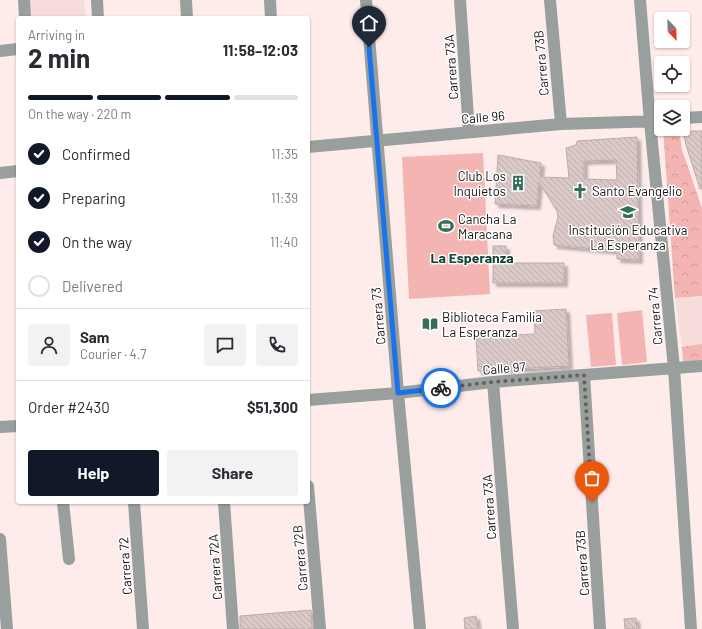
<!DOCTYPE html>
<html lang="en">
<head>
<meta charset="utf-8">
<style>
	body { margin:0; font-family:Barlow,sans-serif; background:#f2f2f3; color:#2b2b33; height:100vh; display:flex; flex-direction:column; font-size:15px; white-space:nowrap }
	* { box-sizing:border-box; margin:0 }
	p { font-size:13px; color:#7c7c81 }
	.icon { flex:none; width:22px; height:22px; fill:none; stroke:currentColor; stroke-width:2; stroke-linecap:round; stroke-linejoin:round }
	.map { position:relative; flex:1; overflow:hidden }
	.side { position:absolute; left:16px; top:16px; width:294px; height:488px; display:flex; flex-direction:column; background:#fff; border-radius:4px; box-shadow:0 1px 3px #0004 }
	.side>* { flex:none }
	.needle { width:26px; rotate:157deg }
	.tools { position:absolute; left:654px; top:12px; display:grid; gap:8px }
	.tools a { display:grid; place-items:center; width:36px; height:36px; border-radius:4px; background:#fff; box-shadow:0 1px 3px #0004; font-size:20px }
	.pin { position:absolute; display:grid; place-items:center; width:34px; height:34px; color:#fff; margin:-41px -17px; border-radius:50% 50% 50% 0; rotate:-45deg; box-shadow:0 0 4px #0007 }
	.pin .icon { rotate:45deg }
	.courier { position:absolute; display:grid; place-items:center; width:40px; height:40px; margin:-20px; border:3px solid #1a73e8; border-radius:50%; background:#fff; color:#222; box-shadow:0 1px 5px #0007 }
	.overview em { font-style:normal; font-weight:700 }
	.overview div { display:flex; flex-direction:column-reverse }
	.overview { display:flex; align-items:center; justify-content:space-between; height:68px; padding:0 12px }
	h1 { font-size:26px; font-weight:700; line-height:30px }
	.bar { display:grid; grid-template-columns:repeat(4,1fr); gap:6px 4px; align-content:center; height:48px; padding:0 12px }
	.bar i { height:5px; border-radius:3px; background:#e1e1e2 }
	.bar .selected { background:#111827 }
	.bar p { grid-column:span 4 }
	.line { display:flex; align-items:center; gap:10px; padding:0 12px; border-top:1px solid #e1e1e2 }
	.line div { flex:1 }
	.round { display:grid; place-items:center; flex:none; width:42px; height:42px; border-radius:4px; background:#f2f2f3 }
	ol { padding:0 12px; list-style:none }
	li { display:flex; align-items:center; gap:12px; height:44px }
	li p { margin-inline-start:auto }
	li .icon { padding:4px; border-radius:50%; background:#111827; color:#fff; stroke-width:4 }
	li:last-child { color:#7c7c81 }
	li i { width:22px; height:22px; border:2px solid #e1e1e2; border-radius:50% }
	.cta { display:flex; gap:8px; margin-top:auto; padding:8px 12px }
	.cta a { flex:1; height:46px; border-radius:4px; background:#111827; color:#fff; font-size:16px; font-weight:700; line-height:46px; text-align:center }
	.cta a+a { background:#f2f2f3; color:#2b2b33 }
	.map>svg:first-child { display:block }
</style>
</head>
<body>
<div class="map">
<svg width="702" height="629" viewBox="0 0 702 629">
	<defs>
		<pattern id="forest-crowns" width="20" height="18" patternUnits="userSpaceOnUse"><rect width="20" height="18" fill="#f4b4b1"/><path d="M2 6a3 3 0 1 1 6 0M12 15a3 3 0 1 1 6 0" fill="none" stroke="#d09a97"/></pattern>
		<pattern id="building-back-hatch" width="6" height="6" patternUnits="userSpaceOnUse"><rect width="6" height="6" fill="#dbc9c8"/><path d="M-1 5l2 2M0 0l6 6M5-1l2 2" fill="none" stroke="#bbacab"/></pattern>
		<filter id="shadow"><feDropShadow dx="3.5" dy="3.5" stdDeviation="1" flood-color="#0004"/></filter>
	</defs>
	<rect width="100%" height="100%" fill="#feeceb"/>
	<path fill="#f6dcda" d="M29,0H84L86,18H30Z
		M702,296V344L682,347L675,298Z"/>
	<path fill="#f4b4b1" d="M483,153L490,294L409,299L402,157Z
		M642,310L647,362L622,365L617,313Z
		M612,313L616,365L591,367L586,315Z"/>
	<path fill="url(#forest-crowns)" d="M663,129H679L682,150L702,208V296L675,298Z
		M702,344V361L683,363L682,347Z"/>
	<path fill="url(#building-back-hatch)" stroke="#bcabaa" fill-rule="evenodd" filter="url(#shadow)" d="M683,131H702V188L700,189L686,145Z
		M637,137L639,260L617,259V251L554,245L553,235L558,217L557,211L539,182L537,206L495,204L498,155L541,163L540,177L569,178L566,148L576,145L577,141ZM616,160L617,180L584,179V161Z
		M493,246H506V263H564V283H493Z
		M566,309L569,366L478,371L476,337L535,334L534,311Z
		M311,610L312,629H240V616Z
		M476,616L478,629H465L464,618Z
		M636,618L637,629H625L624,619Z"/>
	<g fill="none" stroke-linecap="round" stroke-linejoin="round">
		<path stroke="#989f9c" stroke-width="12" d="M24,0L25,18
			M97,0L98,18
			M186,0L187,18
			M270,0L271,18
			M366,0L398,393L420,629
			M460,0L469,132
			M550,0L561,124
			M640,0L650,122L674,368L691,629
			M0,51L18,49
			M683,118L702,117
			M308,147L561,124L661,121
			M0,173L18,171
			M584,375L600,629
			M493,382L513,629
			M308,400L398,393L493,382L702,366
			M0,427L18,426
			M308,486L320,629
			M63,502L69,559
			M134,502L143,629
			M224,502L233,629
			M0,539L7,629"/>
	</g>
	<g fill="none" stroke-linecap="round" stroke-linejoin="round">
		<path stroke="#685e5e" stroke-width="4" stroke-dasharray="0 7.2" d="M441,388L493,382L584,375L592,502"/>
		<path stroke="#1a73e8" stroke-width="5" d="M369,47L398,393L441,388"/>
	</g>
	<defs>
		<symbol id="building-bare" viewBox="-9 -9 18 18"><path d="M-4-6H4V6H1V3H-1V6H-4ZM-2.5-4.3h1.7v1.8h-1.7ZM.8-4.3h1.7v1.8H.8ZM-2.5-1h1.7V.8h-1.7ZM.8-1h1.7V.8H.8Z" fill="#33705b" stroke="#fff" stroke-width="2.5" paint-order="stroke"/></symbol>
		<symbol id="church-bare" viewBox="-9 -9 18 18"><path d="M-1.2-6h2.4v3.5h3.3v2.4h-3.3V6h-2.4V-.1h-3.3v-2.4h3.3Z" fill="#33705b" stroke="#fff" stroke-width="2.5" paint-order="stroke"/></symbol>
		<symbol id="school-bare" viewBox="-9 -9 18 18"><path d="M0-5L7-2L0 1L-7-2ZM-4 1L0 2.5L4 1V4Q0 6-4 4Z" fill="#33705b" stroke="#fff" stroke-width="2.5" paint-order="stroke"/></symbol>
		<symbol id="stadium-bare" viewBox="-9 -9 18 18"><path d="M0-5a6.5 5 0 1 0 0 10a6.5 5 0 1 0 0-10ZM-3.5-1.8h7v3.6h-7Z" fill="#33705b" stroke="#fff" stroke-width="2.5" paint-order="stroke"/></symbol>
		<symbol id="library-bare" viewBox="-9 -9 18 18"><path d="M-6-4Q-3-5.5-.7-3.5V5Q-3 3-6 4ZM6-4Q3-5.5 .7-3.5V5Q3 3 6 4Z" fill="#33705b" stroke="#fff" stroke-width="2.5" paint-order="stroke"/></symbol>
	</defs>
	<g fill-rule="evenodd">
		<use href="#building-bare" x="507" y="172" width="22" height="22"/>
		<use href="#church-bare" x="569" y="180" width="22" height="22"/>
		<use href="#school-bare" x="617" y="201" width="22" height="22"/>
		<use href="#stadium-bare" x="435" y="215" width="22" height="22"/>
		<use href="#library-bare" x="419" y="313" width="22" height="22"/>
	</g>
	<g text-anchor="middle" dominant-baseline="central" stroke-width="3" stroke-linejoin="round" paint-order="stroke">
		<g font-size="13" fill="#181212" stroke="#fff">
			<text transform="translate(541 63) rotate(-95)">Carrera 73B</text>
			<text transform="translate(451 67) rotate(-94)">Carrera 73A</text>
			<text transform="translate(483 117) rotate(-5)">Calle 96</text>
			<text transform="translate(378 316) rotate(-95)">Carrera 73</text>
			<text transform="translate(655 316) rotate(-95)">Carrera 74</text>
			<text transform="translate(504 368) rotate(-5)">Calle 97</text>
			<text transform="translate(489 507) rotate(-94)">Carrera 73A</text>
			<text transform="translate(300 558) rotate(-95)">Carrera 72B</text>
			<text transform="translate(582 563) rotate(-94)">Carrera 73B</text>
			<text transform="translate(125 566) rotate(-94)">Carrera 72</text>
			<text transform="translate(215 567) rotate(-94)">Carrera 72A</text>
		</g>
		<g font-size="13" fill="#181212" stroke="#fff" text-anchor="start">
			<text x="506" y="176" text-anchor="end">Club Los<tspan x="506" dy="15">Inquietos</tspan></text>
			<text x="592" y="191">Santo Evangelio</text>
			<text x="458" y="219">Cancha La<tspan x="458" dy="15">Maracana</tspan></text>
			<text x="628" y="230" text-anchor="middle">Institución Educativa<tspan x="628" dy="15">La Esperanza</tspan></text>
			<text x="442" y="317">Biblioteca Familia<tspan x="442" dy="15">La Esperanza</tspan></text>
		</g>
		<g font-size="14" font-weight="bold" fill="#0f4233" stroke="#fff">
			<text x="472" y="257">La Esperanza</text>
		</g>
	</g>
</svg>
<div class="tools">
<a><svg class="needle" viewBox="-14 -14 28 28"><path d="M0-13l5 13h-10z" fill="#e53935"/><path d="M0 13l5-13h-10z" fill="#7c7c81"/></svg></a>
<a><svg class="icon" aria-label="locate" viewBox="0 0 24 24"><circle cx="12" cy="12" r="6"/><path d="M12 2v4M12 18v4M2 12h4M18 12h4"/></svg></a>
<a><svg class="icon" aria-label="layers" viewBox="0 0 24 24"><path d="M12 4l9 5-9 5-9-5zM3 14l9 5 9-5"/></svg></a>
</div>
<div class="pin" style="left:592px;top:502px;background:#ea580c"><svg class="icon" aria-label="bag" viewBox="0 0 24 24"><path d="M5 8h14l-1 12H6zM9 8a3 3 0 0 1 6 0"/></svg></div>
<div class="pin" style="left:369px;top:47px;background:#1f2937"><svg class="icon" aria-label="home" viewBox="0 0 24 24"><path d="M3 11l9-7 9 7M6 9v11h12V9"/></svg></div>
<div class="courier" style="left:441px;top:388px"><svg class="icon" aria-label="bike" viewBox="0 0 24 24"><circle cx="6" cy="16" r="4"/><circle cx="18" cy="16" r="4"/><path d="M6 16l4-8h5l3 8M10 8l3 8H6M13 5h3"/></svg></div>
<section class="side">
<div class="overview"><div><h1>2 min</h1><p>Arriving in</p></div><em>11:58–12:03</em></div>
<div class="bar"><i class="selected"></i><i class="selected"></i><i class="selected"></i><i></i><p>On the way · 220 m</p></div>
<ol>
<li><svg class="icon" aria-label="check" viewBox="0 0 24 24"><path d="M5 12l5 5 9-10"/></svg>Confirmed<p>11:35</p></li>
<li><svg class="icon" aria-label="check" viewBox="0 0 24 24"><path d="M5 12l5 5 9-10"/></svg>Preparing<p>11:39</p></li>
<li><svg class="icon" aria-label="check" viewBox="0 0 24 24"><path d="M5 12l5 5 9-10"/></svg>On the way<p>11:40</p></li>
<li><i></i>Delivered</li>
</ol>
<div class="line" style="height:72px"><a class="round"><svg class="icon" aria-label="person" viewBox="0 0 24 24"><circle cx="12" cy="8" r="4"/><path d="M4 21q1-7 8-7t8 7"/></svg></a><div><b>Sam</b><p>Courier · 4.7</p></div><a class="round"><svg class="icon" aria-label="chat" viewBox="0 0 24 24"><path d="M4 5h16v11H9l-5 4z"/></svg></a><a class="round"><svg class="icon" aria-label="phone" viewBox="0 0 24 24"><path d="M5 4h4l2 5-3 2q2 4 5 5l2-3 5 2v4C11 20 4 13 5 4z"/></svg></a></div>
<div class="line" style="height:52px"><div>Order #2430</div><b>$51,300</b></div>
<div class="cta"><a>Help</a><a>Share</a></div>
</section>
</div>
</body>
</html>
